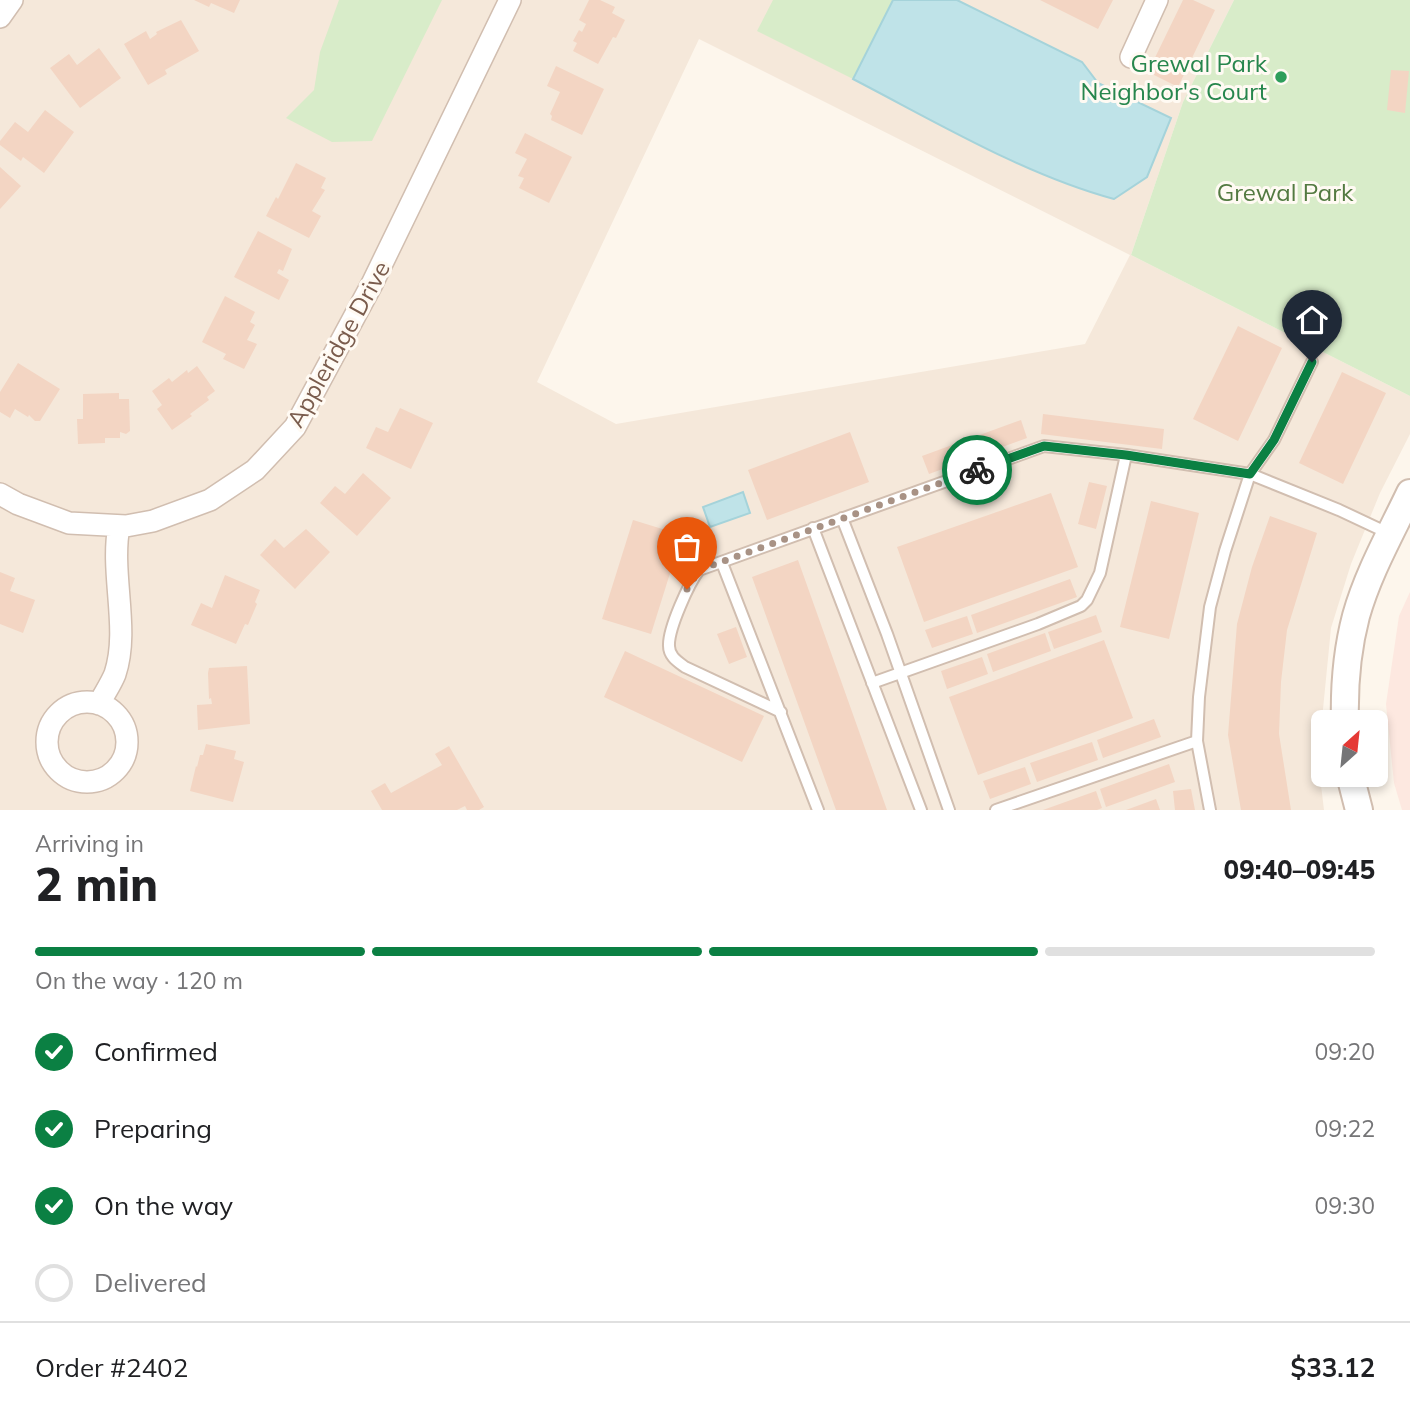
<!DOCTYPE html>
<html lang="en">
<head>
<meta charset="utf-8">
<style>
	body { margin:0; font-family:Mulish,sans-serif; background:#f2f2f2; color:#202124; height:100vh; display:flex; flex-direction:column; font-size:26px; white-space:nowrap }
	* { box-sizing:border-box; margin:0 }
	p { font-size:23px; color:#757577 }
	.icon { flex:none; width:38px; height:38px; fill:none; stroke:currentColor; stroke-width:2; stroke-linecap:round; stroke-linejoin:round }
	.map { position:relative; height:810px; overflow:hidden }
	.drawer { display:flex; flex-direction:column; background:#fff; flex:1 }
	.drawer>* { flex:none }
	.needle { width:46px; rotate:27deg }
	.fabs { position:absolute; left:1311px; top:710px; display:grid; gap:14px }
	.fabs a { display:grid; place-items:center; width:77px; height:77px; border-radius:10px; background:#fff; box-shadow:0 4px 10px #0003; font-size:35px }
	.pin { position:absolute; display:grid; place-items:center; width:60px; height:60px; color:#fff; margin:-72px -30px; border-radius:50% 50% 50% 0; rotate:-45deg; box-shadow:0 0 7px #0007 }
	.pin .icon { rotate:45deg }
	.courier { position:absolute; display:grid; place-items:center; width:70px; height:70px; margin:-35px; border:5px solid #0b8043; border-radius:50%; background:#fff; color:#222; box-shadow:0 2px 9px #0007 }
	.summary em { font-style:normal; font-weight:800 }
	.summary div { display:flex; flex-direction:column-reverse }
	.summary { display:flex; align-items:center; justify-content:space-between; height:119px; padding:0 35px }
	h1 { font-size:46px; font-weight:800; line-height:52px }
	.bar { display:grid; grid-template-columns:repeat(4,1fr); gap:10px 7px; align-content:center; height:84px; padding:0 35px }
	.bar i { height:9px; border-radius:5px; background:#e0e0e0 }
	.bar .current { background:#0b8043 }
	.bar p { grid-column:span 4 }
	.line { display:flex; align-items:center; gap:18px; padding:0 35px; border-top:2px solid #e0e0e0 }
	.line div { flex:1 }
	ol { padding:0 35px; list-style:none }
	li { display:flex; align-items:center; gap:21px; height:77px }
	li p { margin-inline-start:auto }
	li .icon { padding:7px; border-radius:50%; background:#0b8043; color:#fff; stroke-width:4 }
	li:last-child { color:#757577 }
	li i { width:38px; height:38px; border:4px solid #e0e0e0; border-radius:50% }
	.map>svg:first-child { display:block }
</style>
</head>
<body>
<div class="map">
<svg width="1410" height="810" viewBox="0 0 1410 810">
	<rect width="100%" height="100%" fill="#fdf6ec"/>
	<path fill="#f5e8da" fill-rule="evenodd" d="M0,0H1234L1183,102L1131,255L1410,396V434L1380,493L1351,564L1331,628L1318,760L1324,810H0ZM699,39L1130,255L1085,344L616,424L537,382Z"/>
	<path fill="#fde8e0" d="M1410,592V810H1402L1394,783L1386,704L1399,616Z"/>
	<path fill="#d8ecc9" d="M339,0H442L372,141L332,142L286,118L314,90L320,52Z
		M773,0H893L853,79L757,31Z
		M1234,0H1410V396L1131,255L1183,102Z"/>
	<path fill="#bfe3e8" stroke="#a5d3da" stroke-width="2" d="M893,0H957L1082,62L1098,83L1171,118L1147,177L1114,199C1025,175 936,122 853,79Z
		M743,492L750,513L710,527L703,507Z"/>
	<path fill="#f3d5c3" d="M194,0H240L234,13L211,3L209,7Z
		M589,0H600L615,7L612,13L625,20L616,38L613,37L598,64L573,51L577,43L573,41L579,30L582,32L586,24L579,20Z
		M1040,0H1113L1098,29Z
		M1183,0H1193L1215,10L1178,87L1148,72Z
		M181,20L199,51L165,70L167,74L148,85L124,44L146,31L150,39L157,34L156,32Z
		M99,48L121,78L80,108L50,68L69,54L77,65Z
		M556,66L604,89L582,135L551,120L552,116L550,114L560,92L547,86Z
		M1391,70L1409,71L1405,113L1387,110Z
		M45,110L74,132L44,173L23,157L21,161L0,145V141L15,122L28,132Z
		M525,133L572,157L549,203L519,188L524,178L518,176L527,159L515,153Z
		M296,163L326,178L321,188L325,190L312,211L321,216L309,238L266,216L276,197L278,199Z
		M0,167L21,186L0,209Z
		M258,231L292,249L283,271L279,269L277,273L289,280L279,300L234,277Z
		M225,296L255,312L250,322L255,325L247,340L257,344L244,369L223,359L226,354L202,342Z
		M1238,326L1282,348L1238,441L1193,419Z
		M18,363L60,389L40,421H35L29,415L28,417L15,409L10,418L0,412V392Z
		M197,366L215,391L207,397L209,400L190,414L192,416L172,430L157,409L162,405L152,391L169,378L172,382L187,370L188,373Z
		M1342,372L1386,393L1343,484L1299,463Z
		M119,393V399H129L130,431L126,434L120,432V438H105V443L78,444L77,419H83V394Z
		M400,408L433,423L411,469L366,448L376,427L388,432Z
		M1043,414L1164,429L1162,449L1041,434Z
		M1021,420L1027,438L929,474L922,456Z
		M850,432L869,482L767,520L748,470Z
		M363,473L391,498L357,536L320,503L335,486L345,494Z
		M1089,482L1107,486L1096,529L1078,524Z
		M1051,493L1078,567L924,622L897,547Z
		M1151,501L1199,513L1169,639L1120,627Z
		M1270,516L1317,533L1287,630L1281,682L1279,734L1291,810H1241L1228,735L1237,624L1252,567Z
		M633,520L682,535L651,634L602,619Z
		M306,529L330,552L295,589L260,555L275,539L284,548Z
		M798,560L887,810H836L752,577Z
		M0,572L15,578L10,591L35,600L23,633L0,624Z
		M225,575L260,590L255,602L257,604L248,625L245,624L236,644L191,625L201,603L212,608Z
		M1070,579L1077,597L977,633L971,615Z
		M1096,615L1102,632L1054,649L1048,632Z
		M967,616L973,634L932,648L925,630Z
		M736,627L747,657L729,664L717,634Z
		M1045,633L1051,651L993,672L987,654Z
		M1104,640L1133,718L978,775L949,697Z
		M625,651L764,716L742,762L604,697Z
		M982,657L988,674L947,689L941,671Z
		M247,666L250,724L198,730L197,705L212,704L211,698L209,699L208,673L209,668Z
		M1154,719L1161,737L1103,758L1097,740Z
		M1092,742L1098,760L1037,782L1030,763Z
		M206,744L236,751L234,759L244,762L233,802L190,791L196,766L197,767L200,755H203Z
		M449,746L484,807L479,810H467L465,806L457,810H382L371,791L385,783L391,793L442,765L435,754Z
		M1169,764L1175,782L1106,807L1100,789Z
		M1025,767L1031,784L990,799L983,781Z
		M1191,789L1195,810H1175L1173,791Z
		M1096,791L1102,808L1097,810H1043Z
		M1156,799L1160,810H1126Z"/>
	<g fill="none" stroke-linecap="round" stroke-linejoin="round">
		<defs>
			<path id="service" d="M842,518L887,634L949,810
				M813,528L921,810
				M722,563L818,810
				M872,683L1038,624L1081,606L1087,600L1100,573L1126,455
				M781,712L685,667C677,661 669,656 669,646C668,629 689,583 699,570L1044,446L1126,455L1250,474L1339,510L1390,534
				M1197,741L1210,810
				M996,810L1197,741L1199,697L1210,607L1225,551L1250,474L1274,440L1312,362"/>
			<path id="minor" d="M0,17L12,0
				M1131,57L1157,0
				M0,494L18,504L69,523L126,526L153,521L210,500L255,470L295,427L372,284L510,0
				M47 742a40 40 0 1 1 80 0a40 40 0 1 1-80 0Z
				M99,704C104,694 111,684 115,674C130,629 110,574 119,526"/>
			<path id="tertiary" d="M1345,723C1344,687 1347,650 1356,616C1368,573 1391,533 1410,493
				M1350,775L1359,810"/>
		</defs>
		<use href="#service" stroke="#d1beb0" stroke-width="14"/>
		<use href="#minor" stroke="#d1beb0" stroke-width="24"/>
		<use href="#tertiary" stroke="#d1beb0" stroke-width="30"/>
		<use href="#service" stroke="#fff" stroke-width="10"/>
		<use href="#minor" stroke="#fff" stroke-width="21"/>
		<use href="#tertiary" stroke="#fff" stroke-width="26"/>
	</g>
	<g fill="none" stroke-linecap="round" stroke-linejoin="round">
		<path stroke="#a89285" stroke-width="7" stroke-dasharray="0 12.6" d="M687,589L699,570L977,470"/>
		<path stroke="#0b8043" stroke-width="9" d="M977,470L1044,446L1126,455L1250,474L1274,440L1312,362"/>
	</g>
	<circle fill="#2e9e5b" stroke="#fffaf3" stroke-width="2.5" cx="1281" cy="77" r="7"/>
	<g text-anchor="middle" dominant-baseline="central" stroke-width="6" stroke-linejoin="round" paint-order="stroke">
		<g font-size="24" fill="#27864d" stroke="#fffaf3" text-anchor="end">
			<text x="1267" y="63">Grewal Park<tspan x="1267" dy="28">Neighbor's Court</tspan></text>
		</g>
		<g font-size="24" fill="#537a41" stroke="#fffaf3">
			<text x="1285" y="192">Grewal Park</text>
		</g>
		<g font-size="24" fill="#7a5c4d" stroke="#fffaf3">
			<text transform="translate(338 344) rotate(-61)">Appleridge Drive</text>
		</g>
	</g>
</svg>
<div class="fabs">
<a><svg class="needle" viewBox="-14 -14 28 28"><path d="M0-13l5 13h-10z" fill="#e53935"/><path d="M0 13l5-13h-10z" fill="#757577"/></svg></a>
</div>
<div class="pin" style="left:687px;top:589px;background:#ea580c"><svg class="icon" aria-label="bag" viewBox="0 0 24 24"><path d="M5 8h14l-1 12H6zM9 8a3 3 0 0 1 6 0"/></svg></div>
<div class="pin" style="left:1312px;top:362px;background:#1f2937"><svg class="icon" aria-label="home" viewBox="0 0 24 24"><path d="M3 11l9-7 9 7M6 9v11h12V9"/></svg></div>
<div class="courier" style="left:977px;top:470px"><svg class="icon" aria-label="bike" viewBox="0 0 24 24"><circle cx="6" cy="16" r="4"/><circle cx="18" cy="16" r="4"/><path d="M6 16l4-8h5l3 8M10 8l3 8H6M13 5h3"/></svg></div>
</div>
<section class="drawer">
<div class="summary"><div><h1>2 min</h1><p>Arriving in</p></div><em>09:40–09:45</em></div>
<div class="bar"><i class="current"></i><i class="current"></i><i class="current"></i><i></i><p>On the way · 120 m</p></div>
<ol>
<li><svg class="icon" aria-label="check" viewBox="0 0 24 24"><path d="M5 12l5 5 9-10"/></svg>Confirmed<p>09:20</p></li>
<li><svg class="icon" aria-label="check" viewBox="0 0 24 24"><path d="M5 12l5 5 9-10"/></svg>Preparing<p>09:22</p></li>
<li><svg class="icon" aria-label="check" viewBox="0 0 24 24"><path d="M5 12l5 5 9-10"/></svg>On the way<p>09:30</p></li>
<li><i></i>Delivered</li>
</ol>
<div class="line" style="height:91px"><div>Order #2402</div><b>$33.12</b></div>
</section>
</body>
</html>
